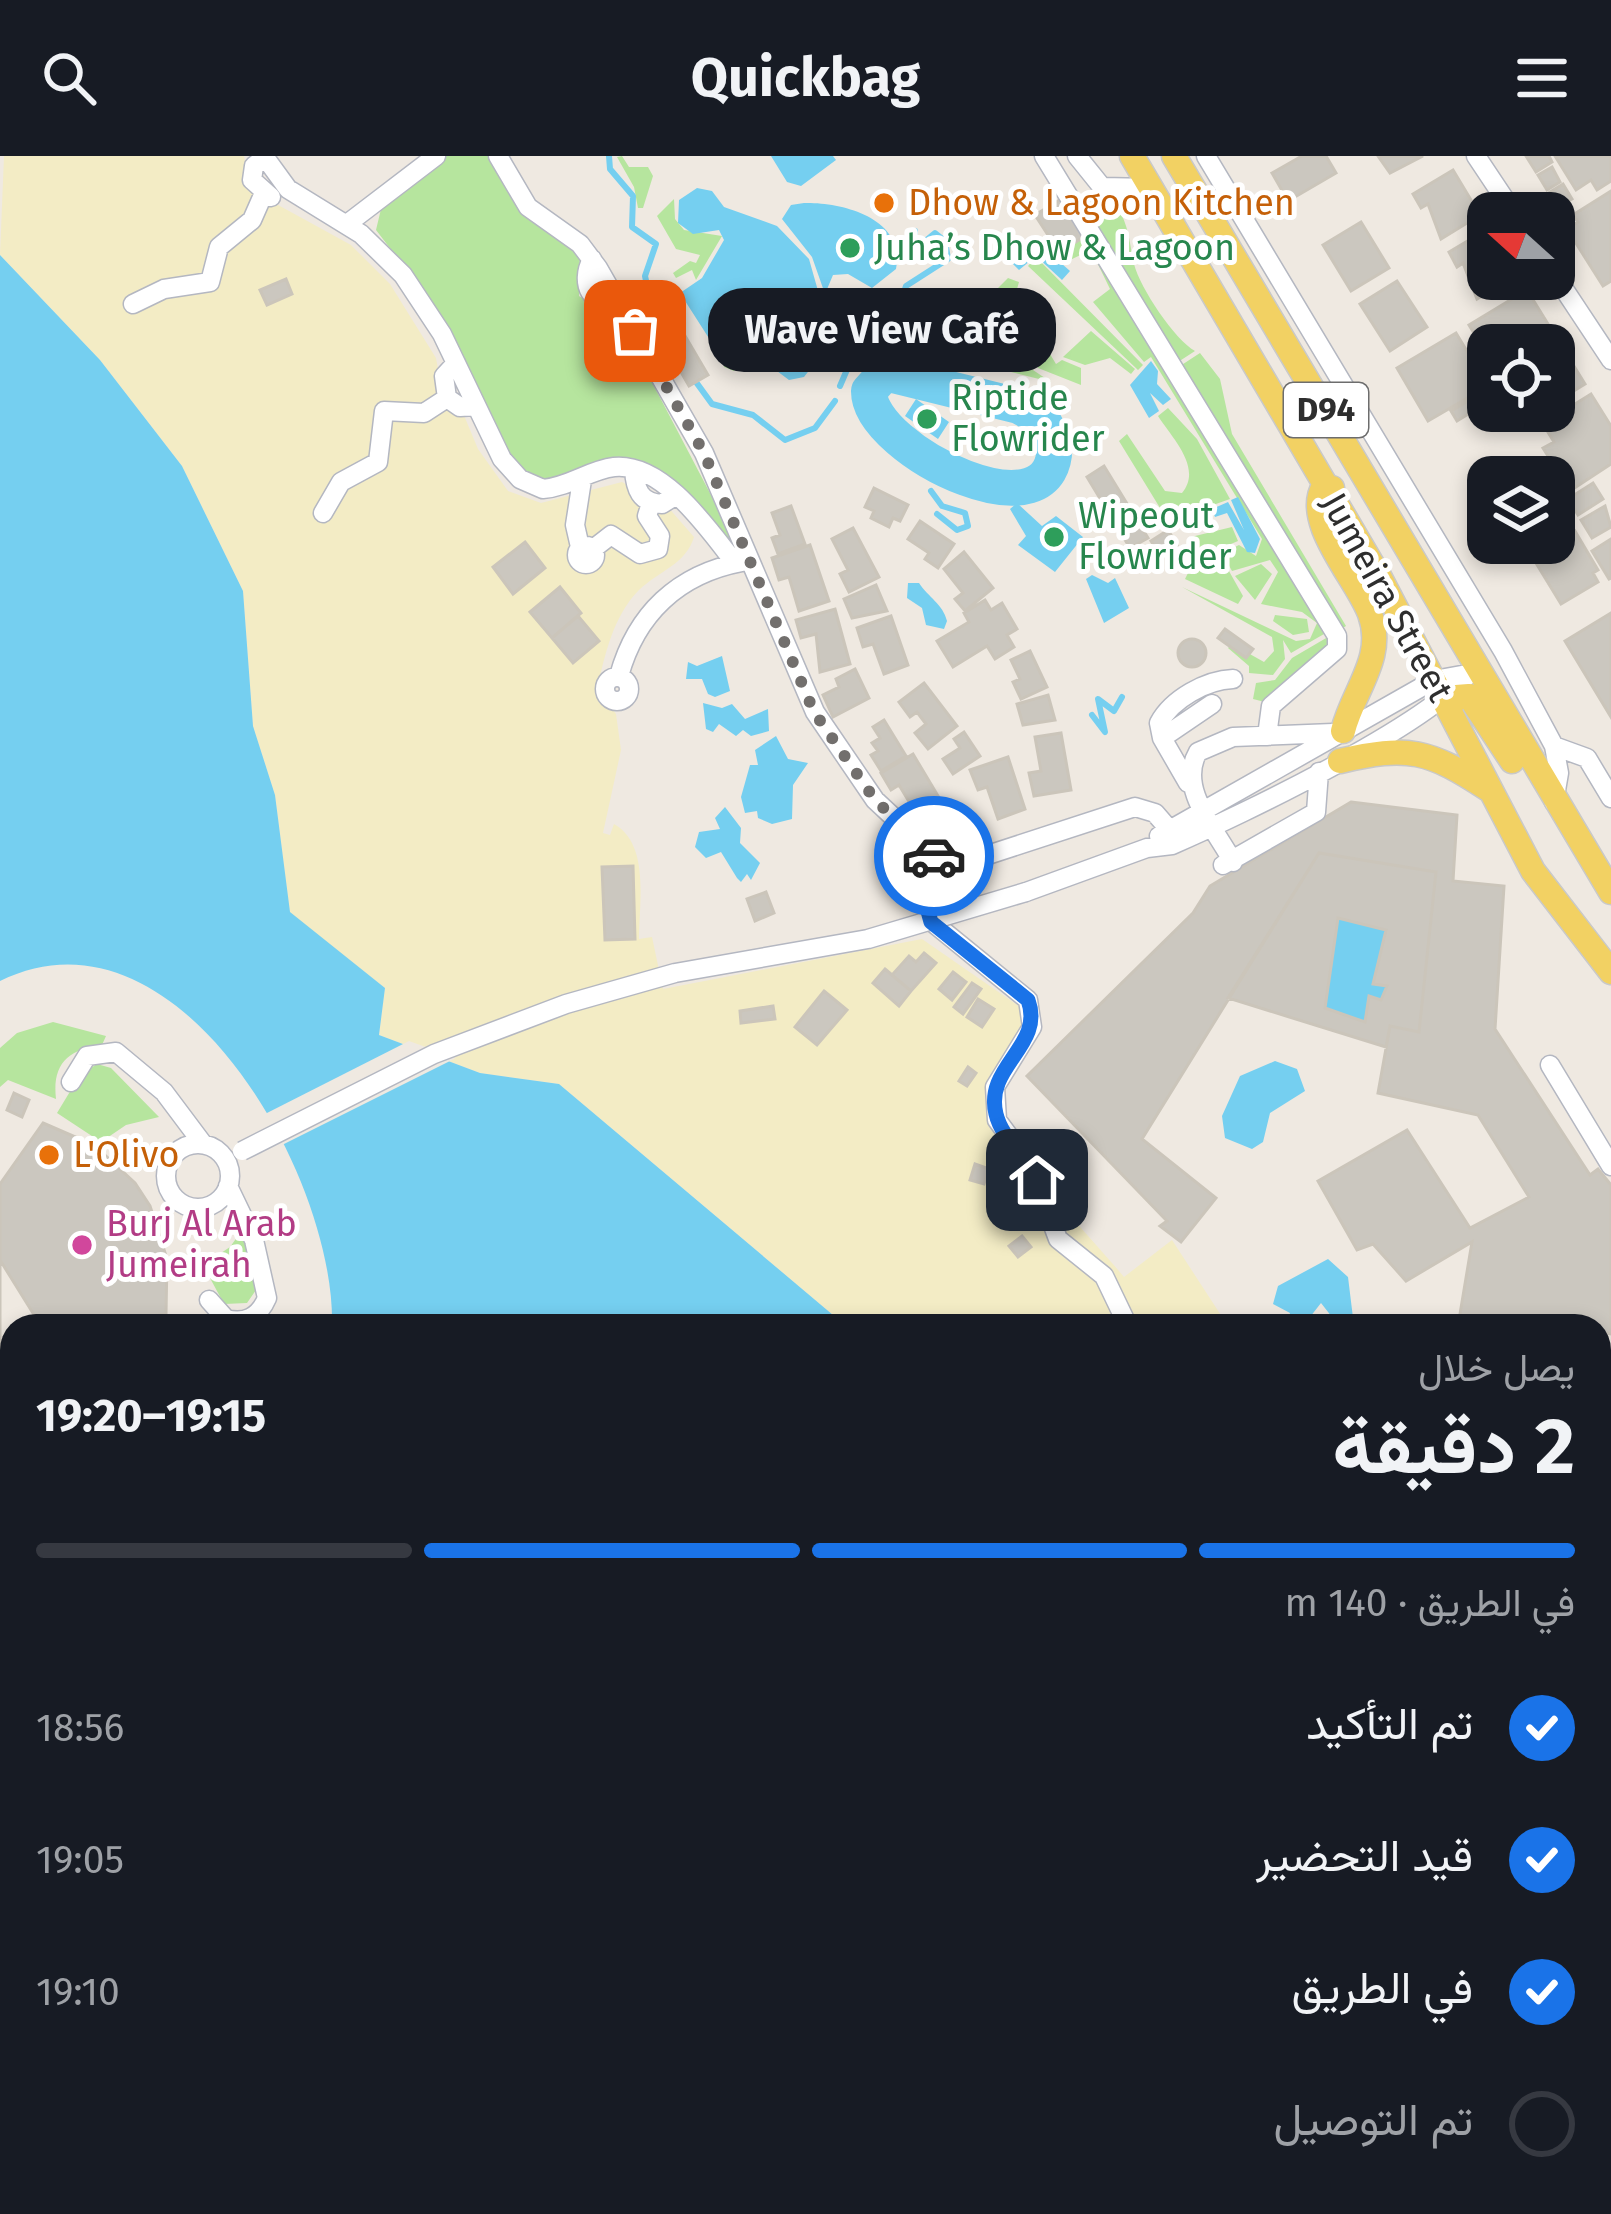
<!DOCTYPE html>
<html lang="ar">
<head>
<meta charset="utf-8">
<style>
	body { margin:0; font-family:"Fira Sans",Vazirmatn,sans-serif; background:#20242c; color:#f1f3f6; direction:rtl; height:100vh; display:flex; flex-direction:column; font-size:45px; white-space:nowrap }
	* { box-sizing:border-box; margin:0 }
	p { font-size:39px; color:#9ea1a6 }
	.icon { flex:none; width:66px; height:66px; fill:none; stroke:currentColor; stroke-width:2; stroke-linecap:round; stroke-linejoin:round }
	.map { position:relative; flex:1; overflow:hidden; direction:ltr }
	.drawer { position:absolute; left:0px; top:1158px; width:1611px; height:900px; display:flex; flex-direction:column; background:#171b24; border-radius:36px 36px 0 0; box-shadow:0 6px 18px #0003; direction:rtl }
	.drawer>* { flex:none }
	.needle { width:78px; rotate:291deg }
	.controls { position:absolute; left:1467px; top:36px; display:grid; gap:24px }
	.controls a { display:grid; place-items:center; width:108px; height:108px; border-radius:24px; background:#171b24; box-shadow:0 6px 18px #0003; font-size:60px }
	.pin { position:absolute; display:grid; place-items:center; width:102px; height:102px; color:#fff; margin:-51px; border-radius:24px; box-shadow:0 6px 18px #0006 }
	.courier { position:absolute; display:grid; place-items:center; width:120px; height:120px; margin:-60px; border:9px solid #1a73e8; border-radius:50%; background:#fff; color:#222; box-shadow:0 3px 15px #0007 }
	.bubble { position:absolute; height:84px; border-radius:36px; background:#171b24; box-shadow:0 6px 18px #0003; font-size:39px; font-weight:700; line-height:84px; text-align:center; direction:rtl }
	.headline em { font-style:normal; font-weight:700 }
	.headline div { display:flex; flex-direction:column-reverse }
	.headline { display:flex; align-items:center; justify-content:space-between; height:204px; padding:0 36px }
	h1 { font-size:78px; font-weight:700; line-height:90px }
	.bar { display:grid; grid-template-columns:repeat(4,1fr); gap:18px 12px; align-content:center; height:144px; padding:0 36px }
	.bar i { height:15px; border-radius:9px; background:#363941 }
	.bar .active { background:#1a73e8 }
	.bar p { grid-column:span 4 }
	ol { padding:0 36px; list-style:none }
	li { display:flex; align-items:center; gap:36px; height:132px }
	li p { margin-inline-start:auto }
	li .icon { padding:12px; border-radius:50%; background:#1a73e8; color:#fff; stroke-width:4 }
	li:last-child { color:#9ea1a6 }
	li i { width:66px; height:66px; border:6px solid #363941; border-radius:50% }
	header { display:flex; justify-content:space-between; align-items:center; height:156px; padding:0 36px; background:#171b24; font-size:54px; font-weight:700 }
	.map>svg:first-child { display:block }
</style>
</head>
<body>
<header><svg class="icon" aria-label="menu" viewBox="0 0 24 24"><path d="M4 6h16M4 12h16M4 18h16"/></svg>Quickbag<svg class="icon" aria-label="search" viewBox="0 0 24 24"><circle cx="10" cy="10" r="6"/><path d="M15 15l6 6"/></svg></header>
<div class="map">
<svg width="1611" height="2058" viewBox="0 0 1611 2058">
	<rect width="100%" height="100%" fill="#efe9e1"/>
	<path fill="#b6e59e" d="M442,0H491L580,99L579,140L621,167L733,381L725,386L650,314L554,329L517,318L409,117L376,74L381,53Z
		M622,0L629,11H648L653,20L643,52H638L634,31L617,1Z
		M674,43L675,63L684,74L722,80L696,124L692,114L676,122L673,117L690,105L696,107L700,99L676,93L657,60Z
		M1110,50L1118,52C1130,73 1129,86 1134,108C1140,132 1175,184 1195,195L1175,208L1088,64Z
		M1089,78L1331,474L1291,497L1283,484L1285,503L1273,519L1249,517V510L1228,492L1232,488L1264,506L1274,495L1272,481L1182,431L1296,485L1310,483L1317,467L1302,456L1261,448L1278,416L1270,404L1232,415L1222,397L1239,389L1256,400L1262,383L1151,201L1144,206L1093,146L1110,133L1091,94L1070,104L1059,96Z
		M1036,101L1143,209L1138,214L1028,110Z
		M1008,122L1019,126L1015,140L1056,208L1062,204L1081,212V229L1038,212L1021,184H1010L987,203L932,191L941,134L975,132L966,167L984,177L997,162L994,136Z
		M1091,175L1135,213L1131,218L1110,202L1085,209L1063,201Z
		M750,183L774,190L771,203L751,197L734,215L724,211L722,199L736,188L745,192Z
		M1016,187L1024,190L1033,214L1051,226L940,198L991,205Z
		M1200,197L1220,223L1232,278L1346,470L1338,475L1177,212Z
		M1168,252L1197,283L1230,343L1168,365L1119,285L1127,278L1165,335L1182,337C1203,312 1172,282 1158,260Z
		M1232,371L1238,385L1212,396L1194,390L1180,395L1195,380Z
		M1198,397L1225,408L1243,440L1238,448L1185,423Z
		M1261,408L1272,418L1255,444L1235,420Z
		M1275,459L1307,463L1309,476L1293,479L1273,465Z
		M1333,478L1335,483L1265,546L1253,543L1256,527L1275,524L1292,502Z
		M53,866L106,880L102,889C68,893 52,908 56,943L8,924L0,931V892L17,877Z
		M97,908L111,912L159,961L126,969L101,986L57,957L80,919Z
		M243,1073L256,1134L247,1147L224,1148L203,1109L230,1091Z"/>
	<path fill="#f3ecc5" d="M4,0H244L247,16L269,44L351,89L390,128L436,202L440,224L463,257L478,293L508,335L541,347L622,326L667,350L694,381C686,408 659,415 639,434C613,460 605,499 597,533L616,558L621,594L603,677L610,679L614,668C650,688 639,747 639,783L652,781L663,833L922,783L1042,866C1027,891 1002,919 1000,949C997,986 1097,1088 1124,1121L1172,1084L1228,1170H846L559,928L480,917L379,879L385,832L290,757L275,639L253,570L243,435L182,310L100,204L0,99Z
		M1599,1796L1611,1805V2058H1593L1586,2046H1599Z"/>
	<path fill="#75cff0" d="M771,0H833L836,4L801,30L787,26Z
		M697,32L712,35L724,51L777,70L809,103L824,156L821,182L810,193L811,212L804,221L789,224L777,215L778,187L741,182L719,198L680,137L702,122L724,84L719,74L693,78L678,67L679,44Z
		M804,47C842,46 906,62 896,113L872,132L848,118L833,119L825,138L812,101L782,63L791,49Z
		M1034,83L1070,115L1062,124L1036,100L1019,114L1008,103Z
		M0,99L100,204L182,310L243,435L253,570L275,639L290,756L385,832L379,879L480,917L559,928L846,1170H332C336,1022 178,737 0,825Z
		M917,164L933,168L928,197L918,186L906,191L880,187L907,193L906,199L881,195L847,206V189C864,174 875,173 896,178L894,172L903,170L906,175Z
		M1151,205L1158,215L1157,228L1171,243L1163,249L1150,237L1159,255L1149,262L1130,229Z
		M916,243L949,266L938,283L905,260Z
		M1238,341L1260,383L1255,397L1247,396L1227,357L1215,361L1212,353L1228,346L1244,374L1231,344Z
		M1017,347L1042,370L1056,360L1083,381L1055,416L1018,389L1026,380L1010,353Z
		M1092,419L1108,427L1115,422L1129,452L1104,467L1086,423Z
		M908,427H919C928,441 943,448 947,465L944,473L926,469L922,452L907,442Z
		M722,500L730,535L715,541L708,538L702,523H686L688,506L697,510Z
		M703,547L722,552L732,548L745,563L768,553L769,575L751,580L743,574L736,580L719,568L713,576L706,573Z
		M776,580L788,603L808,607L793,629L792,663L772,668L758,662L757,655L745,657L741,641L750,609H758L755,594Z
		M725,651L741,672L740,687L760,707L751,724L747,718L741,726L737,722L721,696L706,702L695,691L699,676L720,673L715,662Z
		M1338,762L1386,774L1374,828L1387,830L1381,844L1368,841L1365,866L1325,852Z
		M1275,905L1297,913L1305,935L1270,957L1263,986L1252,993L1225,982L1222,960L1240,920Z
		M1328,1103L1348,1121L1354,1170H1339L1321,1147L1303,1170H1287L1290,1157L1273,1148L1278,1130Z
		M12,1304V2046H1586L1593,2058H0V1305Z
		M1611,1355V1428L1599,1432V1359Z"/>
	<path fill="#efe9e1" d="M409,885L456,902L282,989L263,959Z"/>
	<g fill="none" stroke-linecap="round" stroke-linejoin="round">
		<path stroke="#75cff0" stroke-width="6" d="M609,0L610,13L633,40L632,71L656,88L645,120L650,143
			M900,175L896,161L906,130L948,103L945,85L935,77L912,96L915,75
			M696,226L712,248L753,259L785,284L815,272L835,245
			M840,230L852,202
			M931,335L942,350L965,357L968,370L957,374L937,358
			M1092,559L1105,576L1098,543L1114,555L1122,541"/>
		<path stroke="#75cff0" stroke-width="36" d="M885,217L1019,250L1042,263L1054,284C1064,390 868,295 869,235Z"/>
	</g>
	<path fill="#cbc7bf" stroke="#cbc5ba" stroke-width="3" fill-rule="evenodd" d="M1302,0H1326L1336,17L1288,45L1272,17Z
		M1378,0H1423L1390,17Z
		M1526,0H1549L1552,6L1536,16Z
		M1555,0H1611V25L1597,34L1591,24L1576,34Z
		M1552,11L1560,26L1547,34L1538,19Z
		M1453,14L1480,59L1441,83L1428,48L1421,52L1413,38Z
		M1563,28L1572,43L1558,51L1550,36Z
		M1611,35V125L1603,130L1567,73L1578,66L1573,59Z
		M1066,40L1089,78L1059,96L1035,59Z
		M1361,66L1389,112L1351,135L1323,89Z
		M1488,73V123H1510L1477,143L1463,107L1457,111L1449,96Z
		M286,123L292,138L267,149L260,134Z
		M1397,125L1427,171L1390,195L1360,148Z
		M1527,134L1585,228L1554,247V189H1488V200L1469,169Z
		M661,139L708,219L689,230L643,150Z
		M1456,177L1488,230L1428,265L1397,212Z
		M1488,233V246L1457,265L1451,255Z
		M1591,238L1611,270V308L1570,335L1543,292L1554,286L1543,268Z
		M1104,310L1148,382L1130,392L1087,321Z
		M1593,327L1603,343L1578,359L1568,343Z
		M874,332L908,349L900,365L893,362L889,371L871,362L874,355L865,351Z
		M791,350L805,388L778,398L772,382L780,379L772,357Z
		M1605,350L1611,371L1592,382L1581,364Z
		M920,365L954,388L938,412L925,403L929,397L908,383Z
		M1561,367L1569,380L1575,375L1598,414L1593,417L1598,426L1561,448L1525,389L1554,387V371Z
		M853,372L879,421L849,436L840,418L848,414L832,383Z
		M1168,374L1177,389L1160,399L1151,385Z
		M1611,383V422L1609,423L1592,395Z
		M525,386L545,412L513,438L493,411Z
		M810,389L829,445L799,455L789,421L779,424L772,402Z
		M964,396L993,432L965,455L955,443L963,437L944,413Z
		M876,429L887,455L852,462L844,443Z
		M560,431L581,457L552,482L530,456Z
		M985,444L991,454L1002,447L1017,473L1007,479L1014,491L995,503L987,490L953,511L937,485L969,466L964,457Z
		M835,453L850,508L820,516L816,478L801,482L796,464Z
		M1611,457V561L1565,485Z
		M578,460L599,485L573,507L552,482Z
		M891,460L908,509L884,518L873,488L863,491L857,472Z
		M1225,473L1253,493L1246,502L1218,482Z
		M1178 497a14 14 0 1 1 28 0a14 14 0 1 1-28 0Z
		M1030,495L1047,531L1021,543L1013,526L1020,523L1011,504Z
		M855,513L869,542L833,561L823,539L839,531L836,523Z
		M924,527L957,570L928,593L915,577L926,568L917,556L910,561L899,546Z
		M1048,539L1055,564L1023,569L1017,548Z
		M884,564L906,600L881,615L871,599L878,595L872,587L880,582L873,571Z
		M964,576L980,600L953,618L943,603L960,592L954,583Z
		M1061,577L1071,634L1034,640L1029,617L1041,615L1035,581Z
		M913,598L941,645L917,659L899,629L891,634L881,617Z
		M1008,601L1025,653L998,663L987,631L978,634L970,614Z
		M1351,646L1457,659L1453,725L1504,730L1495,873L1590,1019L1598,1013L1611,1029V1178L1606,1177L1605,1201L1611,1202V1318L1599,1315V1170H1467L1459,1164L1472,1086L1406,1125L1373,1088L1357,1094L1318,1025L1407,974L1470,1072L1529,1041L1478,959L1378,937L1390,870L1419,876L1436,716L1319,697L1142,983L1216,1042L1181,1086L1160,1070L1167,1065L1027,920L1193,757L1210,730Z
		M949,649L959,668L940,677L931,658Z
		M1319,697L1436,716L1419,876L1390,870L1386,891L1228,842ZM1338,762L1386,774L1373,828L1387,830L1381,844L1369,840L1365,866L1325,852Z
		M633,710L635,783L605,784L602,711Z
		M766,736L774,757L755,765L747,743Z
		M924,797L936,807L911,835L892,819L909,800L916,806Z
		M885,813L911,835L899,850L873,827Z
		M953,816L966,826L952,844L939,833Z
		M972,827L981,833L963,858L954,851Z
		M824,835L847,854L817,889L795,871Z
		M978,843L994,853L982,871L967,861Z
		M773,850L775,863L741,867L740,855Z
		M968,911L976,917L967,930L959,925Z
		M14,937L29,944L22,961L7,954Z
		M43,967L94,989L135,1027L150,1050L167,1103L166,1158L92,1170H12V1183L0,1185V1028Z
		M975,1008L989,1013L984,1028L970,1024Z
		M1022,1080L1031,1091L1018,1101L1009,1090Z
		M0,1104L41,1170H12V1226L5,1231L0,1222Z
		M1611,1449V1527L1599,1534V1458Z"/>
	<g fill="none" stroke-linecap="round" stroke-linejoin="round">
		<defs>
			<path id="minor" d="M264,0L288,33L361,78L403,119L442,178L502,303L520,323L543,333C569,331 589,314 614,311C663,306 709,374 735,407
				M498,0L528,51L580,88L598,112L704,297L815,556L875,644L935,700L957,709L1135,651L1155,657L1168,672
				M1044,0L1337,480V493L1271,550L1267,580
				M1077,0L1102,31L1151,32
				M1206,0L1503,495L1554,590L1559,617L1554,646
				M1476,0L1514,57
				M265,1L254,10L252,24L271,41
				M347,68L436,0
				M592,103C579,128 591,151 621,150
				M1554,118L1611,204
				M133,148L164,133L210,126L219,91L252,64L263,39
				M456,207L444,220L447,242L460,251L476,250
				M634,313C635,333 640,347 662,348L675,340
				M323,357L341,326L378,306L384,255L424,257L447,242
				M577 399a9 9 0 1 1 18 0a9 9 0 1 1-18 0Z
				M580,391L575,369L582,324
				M593,393L611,379L640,398L658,393L660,380L647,360L651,347
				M619,520C636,458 678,418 742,406
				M605 533a12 12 0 1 1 24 0a12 12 0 1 1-24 0Z
				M1162,582L1212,548
				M1554,590L1587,602L1611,642
				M1188,627L1162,582L1159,567C1172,543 1206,524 1233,523
				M1159,680L1434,524L1478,516
				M940,703L926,748L931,765L1028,844L1032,871L995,931L997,964L1031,1010L1058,1083L1104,1120L1128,1170
				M1233,706C1216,674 1177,632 1198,596L1233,581L1333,577
				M1223,709L1316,656L1319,616
				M1026,736L1147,692L1172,689C1237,661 1443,563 1476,508
				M1550,909L1611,1010
				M71,926L87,900L116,896L164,936L203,988
				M166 1020a32 32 0 1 1 64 0a32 32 0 1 1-64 0Z
				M209,1144L226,1163C245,1168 259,1161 267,1142L254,1084L228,1030
				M1599,1559L1611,1552
				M1599,1772L1611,1785"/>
			<path id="major" d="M1132,0L1379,420L1533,715L1611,816
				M1174,0L1611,736
				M1332,332L1324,330C1302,366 1358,424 1370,458C1386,502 1353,534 1343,575
				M1449,553L1456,541L1469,540L1512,605
				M1340,605C1408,589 1429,594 1488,633"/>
		</defs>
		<use href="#minor" stroke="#b4b7c1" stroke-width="21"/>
		<use href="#major" stroke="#c9c9c9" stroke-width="27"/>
		<use href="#minor" stroke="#fff" stroke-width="18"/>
		<use href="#major" stroke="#f2d163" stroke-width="24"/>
		<defs>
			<path id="minor-bridge" d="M242,995L434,898L566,848L675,817L868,783L1026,736"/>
		</defs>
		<use href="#minor-bridge" stroke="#b4b7c1" stroke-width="21" stroke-linecap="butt"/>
		<use href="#minor-bridge" stroke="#fff" stroke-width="18"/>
	</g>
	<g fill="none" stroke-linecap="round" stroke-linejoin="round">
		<path stroke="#726f6d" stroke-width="12" stroke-dasharray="0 21.6" d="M635,175L704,297L814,556L875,644L934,700"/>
		<path stroke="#1a73e8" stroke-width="15" d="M934,700L940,704L926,748L931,766L1028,844C1045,890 984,910 996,958C1002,983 1026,1000 1037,1024"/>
	</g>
	<g fill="#e8710a" stroke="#fff" stroke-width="4.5">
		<circle cx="884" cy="47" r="12"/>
		<circle cx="49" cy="999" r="12"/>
	</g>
	<g fill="#2e9e5b" stroke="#fff" stroke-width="4.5">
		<circle cx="850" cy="92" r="12"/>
		<circle cx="927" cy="263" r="12"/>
		<circle cx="1054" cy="381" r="12"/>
	</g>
	<circle fill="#d1479c" stroke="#fff" stroke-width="4.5" cx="82" cy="1089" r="12"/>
	<g text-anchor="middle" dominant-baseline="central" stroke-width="10" stroke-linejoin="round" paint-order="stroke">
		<rect fill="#fff" stroke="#6d6d6d" stroke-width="3" x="1284" y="227" width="84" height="54" rx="9"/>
		<g font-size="33" font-weight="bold" fill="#2e2e2e">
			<text x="1326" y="254">D94</text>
		</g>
		<g font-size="36" fill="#c56008" stroke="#fff" text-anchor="start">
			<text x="908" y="47">Dhow &amp; Lagoon Kitchen</text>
			<text x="73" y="999">L'Olivo</text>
		</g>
		<g font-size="36" fill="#27864d" stroke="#fff" text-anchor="start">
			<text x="874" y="92">Juha’s Dhow &amp; Lagoon</text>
			<text x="951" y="242">Riptide<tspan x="951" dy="41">Flowrider</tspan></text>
			<text x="1078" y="360">Wipeout<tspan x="1078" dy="41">Flowrider</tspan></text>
		</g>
		<g font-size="36" fill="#2e2e2e" stroke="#fff">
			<text transform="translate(1387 441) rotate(61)">Jumeira Street</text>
		</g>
		<g font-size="36" fill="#b23c85" stroke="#fff" text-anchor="start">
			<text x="106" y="1068">Burj Al Arab<tspan x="106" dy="41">Jumeirah</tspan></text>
		</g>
	</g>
</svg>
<div class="controls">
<a><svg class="needle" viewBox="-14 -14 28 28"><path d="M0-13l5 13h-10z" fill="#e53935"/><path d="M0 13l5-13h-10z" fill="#9ea1a6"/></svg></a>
<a><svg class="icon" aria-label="locate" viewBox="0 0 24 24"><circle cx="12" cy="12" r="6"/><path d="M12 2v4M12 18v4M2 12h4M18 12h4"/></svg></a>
<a><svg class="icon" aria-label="layers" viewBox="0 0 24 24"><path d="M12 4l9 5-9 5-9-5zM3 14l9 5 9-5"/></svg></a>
</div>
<div class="pin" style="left:635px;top:175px;background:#ea580c"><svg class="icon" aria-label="bag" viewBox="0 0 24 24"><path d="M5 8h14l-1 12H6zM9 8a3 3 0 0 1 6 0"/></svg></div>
<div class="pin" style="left:1037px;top:1024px;background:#1f2937"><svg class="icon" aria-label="home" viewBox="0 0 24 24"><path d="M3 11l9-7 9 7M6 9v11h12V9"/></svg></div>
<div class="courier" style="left:934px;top:700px"><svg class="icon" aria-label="car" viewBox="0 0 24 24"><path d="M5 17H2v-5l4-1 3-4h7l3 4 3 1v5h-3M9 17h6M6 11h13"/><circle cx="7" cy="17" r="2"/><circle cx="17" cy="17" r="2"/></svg></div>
<div class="bubble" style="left:708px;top:132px;width:348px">Wave View Café</div>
<section class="drawer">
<div class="headline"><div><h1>2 دقيقة</h1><p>يصل خلال</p></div><em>19:15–19:20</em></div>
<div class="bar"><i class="active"></i><i class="active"></i><i class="active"></i><i></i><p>في الطريق · 140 m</p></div>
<ol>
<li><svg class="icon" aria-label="check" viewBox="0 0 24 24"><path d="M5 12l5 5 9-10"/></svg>تم التأكيد<p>18:56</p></li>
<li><svg class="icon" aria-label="check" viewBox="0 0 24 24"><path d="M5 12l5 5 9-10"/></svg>قيد التحضير<p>19:05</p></li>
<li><svg class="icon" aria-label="check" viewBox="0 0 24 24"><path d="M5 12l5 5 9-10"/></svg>في الطريق<p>19:10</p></li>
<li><i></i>تم التوصيل</li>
</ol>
</section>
</div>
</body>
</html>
